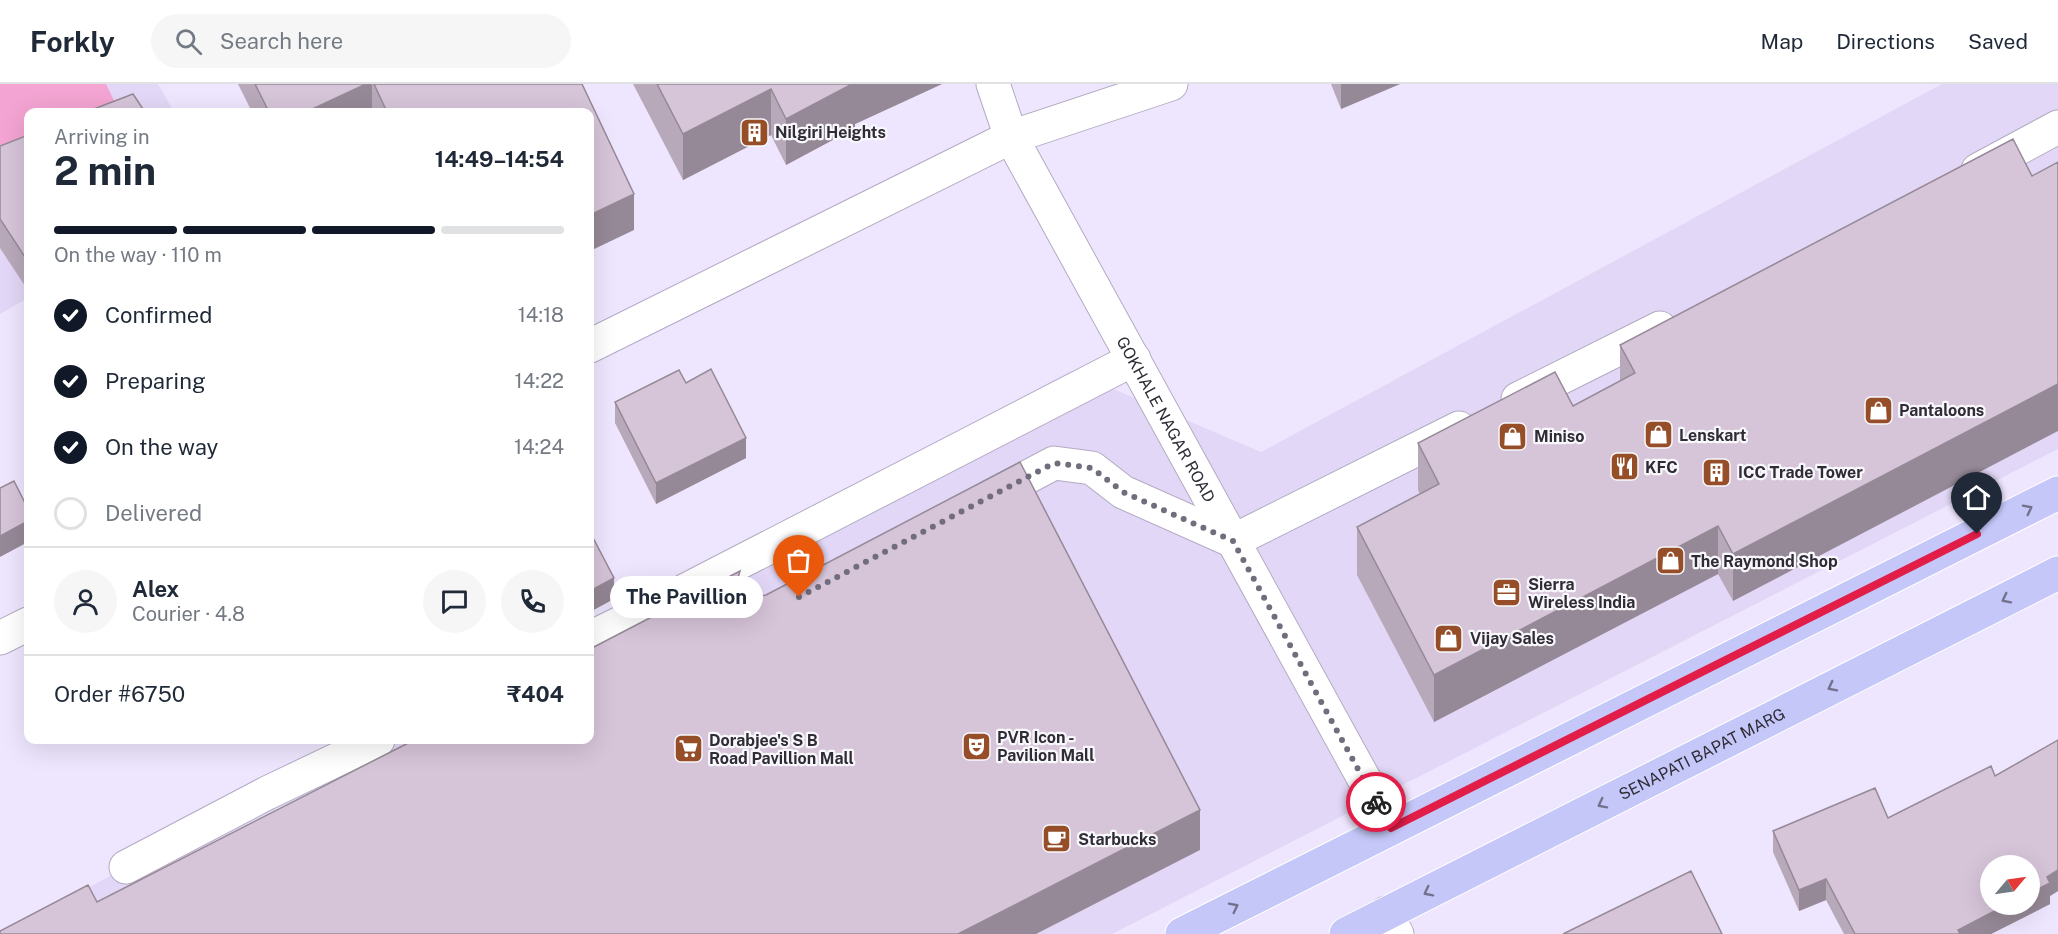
<!DOCTYPE html>
<html lang="en">
<head>
<meta charset="utf-8">
<style>
	body { margin:0; font-family:"Public Sans",sans-serif; background:#f6f6f7; color:#1f2937; height:100vh; display:flex; flex-direction:column; font-size:22px; white-space:nowrap }
	* { box-sizing:border-box; margin:0 }
	p { font-size:20px; color:#747a83 }
	.icon { flex:none; width:33px; height:33px; fill:none; stroke:currentColor; stroke-width:2; stroke-linecap:round; stroke-linejoin:round }
	.map { position:relative; flex:1; overflow:hidden }
	.details { position:absolute; left:24px; top:24px; width:570px; height:636px; display:flex; flex-direction:column; background:#fff; border-radius:12px; box-shadow:0 6px 24px #0002 }
	.details>* { flex:none }
	.needle { width:39px; rotate:61deg }
	.buttons { position:absolute; left:1980px; top:771px; display:grid; gap:12px }
	.buttons a { display:grid; place-items:center; width:60px; height:60px; border-radius:50%; background:#fff; box-shadow:0 6px 24px #0002; font-size:30px }
	.pin { position:absolute; display:grid; place-items:center; width:51px; height:51px; color:#fff; margin:-62px -26px; border-radius:50% 50% 50% 0; rotate:-45deg; box-shadow:0 0 6px #0007 }
	.pin .icon { rotate:45deg }
	.courier { position:absolute; display:grid; place-items:center; width:60px; height:60px; margin:-30px; border:4px solid #e11d48; border-radius:50%; background:#fff; color:#222; box-shadow:0 2px 8px #0007 }
	.bubble { position:absolute; height:42px; border-radius:21px; background:#fff; box-shadow:0 6px 24px #0002; font-size:20px; font-weight:700; line-height:42px; text-align:center }
	.overview em { font-style:normal; font-weight:700 }
	.overview div { display:flex; flex-direction:column-reverse }
	.overview { display:flex; align-items:center; justify-content:space-between; height:102px; padding:0 30px }
	h1 { font-size:39px; font-weight:700; line-height:45px }
	.bar { display:grid; grid-template-columns:repeat(4,1fr); gap:9px 6px; align-content:center; height:72px; padding:0 30px }
	.bar i { height:8px; border-radius:4px; background:#e0e1e3 }
	.bar .on { background:#111827 }
	.bar p { grid-column:span 4 }
	.line { display:flex; align-items:center; gap:15px; padding:0 30px; border-top:2px solid #e0e1e3 }
	.line div { flex:1 }
	.round { display:grid; place-items:center; flex:none; width:63px; height:63px; border-radius:32px; background:#f6f6f7 }
	ol { padding:0 30px; list-style:none }
	li { display:flex; align-items:center; gap:18px; height:66px }
	li p { margin-inline-start:auto }
	li .icon { padding:6px; border-radius:50%; background:#111827; color:#fff; stroke-width:4 }
	li:last-child { color:#747a83 }
	li i { width:33px; height:33px; border:3px solid #e0e1e3; border-radius:50% }
	header { display:flex; align-items:center; gap:36px; box-sizing:border-box; height:84px; padding:0 30px; background:#fff; border-bottom:2px solid #e0e1e3 }
	header strong { font-size:28px }
	nav { display:flex; gap:33px; margin-inline-start:auto; font-size:21px }
	.search { width:420px; height:54px; background:#f6f6f7; display:flex; align-items:center; gap:15px; box-sizing:border-box; padding:0 21px; border-radius:33px; color:#747a83; font-size:22px }
	.map>svg:first-child { display:block }
</style>
</head>
<body>
<header>
<strong>Forkly</strong>
<div class="search"><svg class="icon" aria-label="search" viewBox="0 0 24 24"><circle cx="10" cy="10" r="6"/><path d="M15 15l6 6"/></svg>Search here</div>
<nav><a>Map</a><a>Directions</a><a>Saved</a></nav>
</header>
<div class="map">
<svg width="2058" height="850" viewBox="0 0 2058 850">
	<rect width="100%" height="100%" fill="#eee6fe"/>
	<path fill="#e2d7f6" d="M0,0H158L174,28H28V214L0,230Z
		M1942,0H2058V365L1112,850H0L369,656H590V540L1071,287L1261,368Z"/>
	<path fill="#f3a4d2" d="M0,0H106L116,21L96,28H28V53L0,63Z"/>
	<g fill="none" stroke-linecap="round" stroke-linejoin="round">
		<defs>
			<g id="minor">
				<path id="s1" d="M993,0L1011,53L1391,744"/>
				<path d="M1978,86L2058,43"/>
				<path d="M590,262L1011,53L1171,0"/>
				<path d="M1518,315L1660,244"/>
				<path d="M988,414L1054,379L1092,384L1123,408L1233,457L1459,344"/>
				<path d="M0,554L28,540"/>
				<path d="M590,554L655,522L1134,275"/>
				<path d="M126,783L267,709L378,656"/>
				<path d="M1386,829L1397,850"/>
			</g>
			<g id="major">
				<path d="M1182,850L2058,409"/>
				<path id="s2" d="M1346,850L2058,489"/>
			</g>
		</defs>
		<use href="#minor" stroke="#b3abc2" stroke-width="35"/>
		<use href="#major" stroke="#fff" stroke-width="35"/>
		<use href="#minor" stroke="#fff" stroke-width="33"/>
		<use href="#major" stroke="#c4c7f8" stroke-width="33"/>
	</g>
	<path fill="#b8a9ba" d="M238,0H582L634,146L590,28H252Z
		M633,0H942L855,40V44L786,81L771,51L683,96Z
		M1331,0H1400L1341,25Z
		M28,51L27,205L0,164V62Z
		M2013,55L1733,517L1718,490L1434,638L1357,491V443L1420,410L1418,406V359L1573,322L1620,297V261Z
		M686,299L746,374L656,420L615,339V318Z
		M2058,656V807L2050,812V820L1991,850H1844L1826,816L1799,827L1773,768V747L1888,734L1995,692Z"/>
	<path fill="#968997" d="M366,0H372V28H306Z
		M852,0H942L855,40V44L786,81V35Z
		M1341,0H1400L1341,25Z
		M771,5V51L683,96V50Z
		M634,110V146L590,167V131Z
		M28,175V204L27,205V176Z
		M2058,300V347L1733,517V470Z
		M746,354V374L656,420V399Z
		M28,437V458L0,473V452Z
		M1718,442V490L1434,638V591Z
		M614,494V515L590,528V507Z
		M1200,726V766L1036,850H958Z
		M2058,786V807L2050,812V820L1991,850H1958V846L2008,820H2030V809L2047,793Z
		M1826,795V816L1799,827V806Z"/>
	<path fill="#d6c4d8" stroke="#968997" stroke-width="1.5" d="M255,0H366L306,28H269Z
		M374,0H582L634,110L590,131V28H387Z
		M657,0H852L786,35L771,5L683,50Z
		M133,10L145,28H86Z
		M28,51V175L27,176L0,135V62Z
		M2013,55L2032,92L2058,78V300L1733,470L1718,442L1434,591L1357,443L1439,400L1418,359L1555,288L1573,322L1635,289L1620,261Z
		M711,285L746,354L656,399L615,318L679,286L686,299Z
		M1020,378L1200,726L958,850H0V847L88,801L97,818L414,656H590V565L740,487L738,494L740,502L746,509L756,513L766,511Z
		M14,397L28,425V437L0,452V404Z
		M590,448L614,494L590,507Z
		M2058,656V786L2047,793L2050,799L2030,809V782H1990V820H2008L1958,846L1960,850H1855L1826,795L1799,806L1773,747L1875,704L1888,734L1991,682L1995,692Z
		M1691,787L1722,850H1563Z"/>
	<defs><path id="oneway-chevron" d="M-2-3.5L2.5 0L-2 3.5" fill="none" stroke-width="1.6" stroke-linecap="round" stroke-linejoin="round" transform="scale(1.5)"/></defs>
	<g stroke="#73728d">
		<use href="#oneway-chevron" transform="translate(2028 425) rotate(-27)"/>
		<use href="#oneway-chevron" transform="translate(2006 515) rotate(153)"/>
		<use href="#oneway-chevron" transform="translate(1832 603) rotate(153)"/>
		<use href="#oneway-chevron" transform="translate(1602 720) rotate(153)"/>
		<use href="#oneway-chevron" transform="translate(1428 808) rotate(153)"/>
		<use href="#oneway-chevron" transform="translate(1234 823) rotate(-27)"/>
	</g>
	<g fill="none" stroke-linecap="round" stroke-linejoin="round">
		<path stroke="#726d7c" stroke-width="6" stroke-dasharray="0 10.8" d="M799,513L1054,379L1092,384L1123,408L1233,457L1376,718"/>
		<path stroke="#e11d48" stroke-width="8" d="M1376,718L1391,744L1977,450"/>
	</g>
	<defs>
		<symbol id="building-square" viewBox="-11 -11 22 22"><rect x="-9" y="-9" width="18" height="18" rx="4" fill="#964e29" stroke="#f8f7fc"/><path d="M-4-6H4V6H1V3H-1V6H-4ZM-2.5-4.3h1.7v1.8h-1.7ZM.8-4.3h1.7v1.8H.8ZM-2.5-1h1.7V.8h-1.7ZM.8-1h1.7V.8H.8Z" fill="#fff"/></symbol>
		<symbol id="shop-square" viewBox="-11 -11 22 22"><rect x="-9" y="-9" width="18" height="18" rx="4" fill="#964e29" stroke="#f8f7fc"/><path d="M-5-2.5h2.3a2.7 3.5 0 0 1 5.4 0H5L5.5 6h-11ZM-1.5-2.5h3a1.5 2.3 0 0 0-3 0Z" fill="#fff"/></symbol>
		<symbol id="restaurant-square" viewBox="-11 -11 22 22"><rect x="-9" y="-9" width="18" height="18" rx="4" fill="#964e29" stroke="#f8f7fc"/><path d="M-5-6h1v4h1v-4h1v4h1v-4h1v5L-1.5 .5V6h-2V.5L-5-1ZM5-6V6H3V1.5H1.5Q1.5-4 5-6Z" fill="#fff"/></symbol>
		<symbol id="office-square" viewBox="-11 -11 22 22"><rect x="-9" y="-9" width="18" height="18" rx="4" fill="#964e29" stroke="#f8f7fc"/><path d="M-6-3h4V-5.5h4V-3h4V5H-6ZM-1-4.5V-3h2v-1.5ZM-6 0V1H6V0Z" fill="#fff"/></symbol>
		<symbol id="theatre-square" viewBox="-11 -11 22 22"><rect x="-9" y="-9" width="18" height="18" rx="4" fill="#964e29" stroke="#f8f7fc"/><path d="M-5-5.5Q0-4 5-5.5V0Q5 5 0 6Q-5 5-5 0ZM-3.3-2.5H-1v1.5H-3.3ZM1-2.5H3.3v1.5H1ZM-2.8 1Q0 5.5 2.8 1Z" fill="#fff"/></symbol>
		<symbol id="supermarket-square" viewBox="-11 -11 22 22"><rect x="-9" y="-9" width="18" height="18" rx="4" fill="#964e29" stroke="#f8f7fc"/><path d="M-6-5.5h2.5l.6 2H6L4.5 2H-2.5L-4.4-4H-6ZM-1.5 3.2a1.3 1.3 0 1 0 .1 0ZM3 3.2a1.3 1.3 0 1 0 .1 0Z" fill="#fff"/></symbol>
		<symbol id="cafe-square" viewBox="-11 -11 22 22"><rect x="-9" y="-9" width="18" height="18" rx="4" fill="#964e29" stroke="#f8f7fc"/><path d="M-5.5-4.5H6V0H3Q3 3.5 0 3.5H-2.5Q-5.5 3.5-5.5 0ZM3-3.2v2h1.7v-2ZM-6 4.5H4V6H-6Z" fill="#fff"/></symbol>
	</defs>
	<g fill-rule="evenodd">
		<use href="#building-square" x="738" y="32" width="33" height="33"/>
		<use href="#shop-square" x="1862" y="310" width="33" height="33"/>
		<use href="#shop-square" x="1642" y="334" width="33" height="33"/>
		<use href="#shop-square" x="1496" y="336" width="33" height="33"/>
		<use href="#restaurant-square" x="1608" y="366" width="33" height="33"/>
		<use href="#building-square" x="1700" y="372" width="33" height="33"/>
		<use href="#shop-square" x="1654" y="460" width="33" height="33"/>
		<use href="#office-square" x="1490" y="492" width="33" height="33"/>
		<use href="#shop-square" x="1432" y="538" width="33" height="33"/>
		<use href="#theatre-square" x="960" y="646" width="33" height="33"/>
		<use href="#supermarket-square" x="672" y="648" width="33" height="33"/>
		<use href="#cafe-square" x="1040" y="738" width="33" height="33"/>
	</g>
	<g text-anchor="middle" dominant-baseline="central" stroke-width="4.5" stroke-linejoin="round" paint-order="stroke">
		<g font-size="16" font-weight="bold" fill="#302c36" stroke="#f8f7fc" text-anchor="start">
			<text x="775" y="48">Nilgiri Heights</text>
			<text x="1899" y="326">Pantaloons</text>
			<text x="1679" y="351">Lenskart</text>
			<text x="1534" y="352">Miniso</text>
			<text x="1645" y="383">KFC</text>
			<text x="1738" y="388">ICC Trade Tower</text>
			<text x="1691" y="477">The Raymond Shop</text>
			<text x="1528" y="500">Sierra<tspan x="1528" dy="18">Wireless India</tspan></text>
			<text x="1470" y="554">Vijay Sales</text>
			<text x="997" y="653">PVR Icon -<tspan x="997" dy="18">Pavilion Mall</tspan></text>
			<text x="709" y="656">Dorabjee's S B<tspan x="709" dy="18">Road Pavillion Mall</tspan></text>
			<text x="1078" y="755">Starbucks</text>
		</g>
		<g font-size="16" fill="#302c36" stroke="#f8f7fc">
			<text stroke="none"><textPath href="#s1" startOffset="378">GOKHALE NAGAR ROAD</textPath></text>
			<text stroke="none"><textPath href="#s2" startOffset="399">SENAPATI BAPAT MARG</textPath></text>
		</g>
	</g>
</svg>
<div class="buttons">
<a><svg class="needle" viewBox="-14 -14 28 28"><path d="M0-13l5 13h-10z" fill="#e53935"/><path d="M0 13l5-13h-10z" fill="#747a83"/></svg></a>
</div>
<div class="pin" style="left:799px;top:513px;background:#ea580c"><svg class="icon" aria-label="bag" viewBox="0 0 24 24"><path d="M5 8h14l-1 12H6zM9 8a3 3 0 0 1 6 0"/></svg></div>
<div class="pin" style="left:1977px;top:450px;background:#1f2937"><svg class="icon" aria-label="home" viewBox="0 0 24 24"><path d="M3 11l9-7 9 7M6 9v11h12V9"/></svg></div>
<div class="courier" style="left:1376px;top:718px"><svg class="icon" aria-label="bike" viewBox="0 0 24 24"><circle cx="6" cy="16" r="4"/><circle cx="18" cy="16" r="4"/><path d="M6 16l4-8h5l3 8M10 8l3 8H6M13 5h3"/></svg></div>
<div class="bubble" style="left:610px;top:492px;width:153px">The Pavillion</div>
<section class="details">
<div class="overview"><div><h1>2 min</h1><p>Arriving in</p></div><em>14:49–14:54</em></div>
<div class="bar"><i class="on"></i><i class="on"></i><i class="on"></i><i></i><p>On the way · 110 m</p></div>
<ol>
<li><svg class="icon" aria-label="check" viewBox="0 0 24 24"><path d="M5 12l5 5 9-10"/></svg>Confirmed<p>14:18</p></li>
<li><svg class="icon" aria-label="check" viewBox="0 0 24 24"><path d="M5 12l5 5 9-10"/></svg>Preparing<p>14:22</p></li>
<li><svg class="icon" aria-label="check" viewBox="0 0 24 24"><path d="M5 12l5 5 9-10"/></svg>On the way<p>14:24</p></li>
<li><i></i>Delivered</li>
</ol>
<div class="line" style="height:108px"><a class="round"><svg class="icon" aria-label="person" viewBox="0 0 24 24"><circle cx="12" cy="8" r="4"/><path d="M4 21q1-7 8-7t8 7"/></svg></a><div><b>Alex</b><p>Courier · 4.8</p></div><a class="round"><svg class="icon" aria-label="chat" viewBox="0 0 24 24"><path d="M4 5h16v11H9l-5 4z"/></svg></a><a class="round"><svg class="icon" aria-label="phone" viewBox="0 0 24 24"><path d="M5 4h4l2 5-3 2q2 4 5 5l2-3 5 2v4C11 20 4 13 5 4z"/></svg></a></div>
<div class="line" style="height:78px"><div>Order #6750</div><b>₹404</b></div>
</section>
</div>
</body>
</html>
